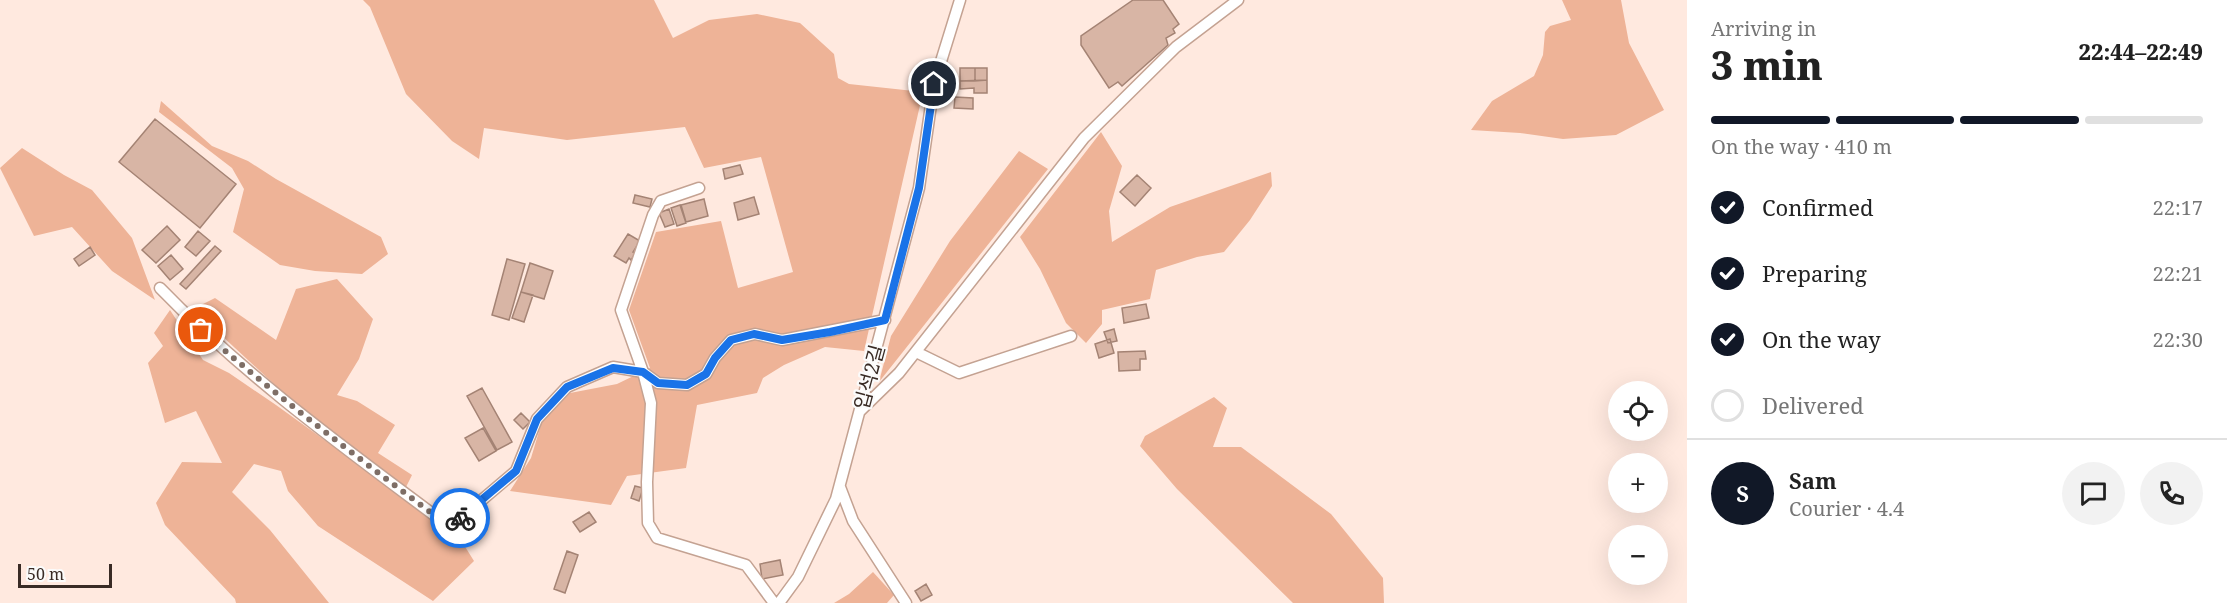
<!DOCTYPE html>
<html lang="en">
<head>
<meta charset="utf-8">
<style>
	body { margin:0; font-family:"Noto Serif","Noto Sans KR",serif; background:#f2f2f2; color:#222; height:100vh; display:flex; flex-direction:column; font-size:22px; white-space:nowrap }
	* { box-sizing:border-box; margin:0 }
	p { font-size:20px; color:#767676 }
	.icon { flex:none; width:33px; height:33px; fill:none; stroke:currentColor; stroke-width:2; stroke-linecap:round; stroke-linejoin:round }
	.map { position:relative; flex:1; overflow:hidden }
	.details { display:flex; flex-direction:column; background:#fff; width:540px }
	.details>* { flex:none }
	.fabs { position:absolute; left:1608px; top:381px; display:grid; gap:12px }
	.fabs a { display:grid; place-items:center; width:60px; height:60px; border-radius:50%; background:#fff; box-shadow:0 6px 24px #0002; font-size:30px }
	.scale { position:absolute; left:18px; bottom:15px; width:94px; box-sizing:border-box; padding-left:6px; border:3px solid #392b25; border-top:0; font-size:16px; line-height:21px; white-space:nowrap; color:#392b25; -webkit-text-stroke:4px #fbfbfb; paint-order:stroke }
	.pin { position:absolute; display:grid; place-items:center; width:51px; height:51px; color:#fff; margin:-26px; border:3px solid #fff; border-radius:50%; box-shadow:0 2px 6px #0007 }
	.courier { position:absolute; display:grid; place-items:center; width:60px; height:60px; margin:-30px; border:4px solid #1a73e8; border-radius:50%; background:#fff; color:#222; box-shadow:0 2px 8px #0007 }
	.headline em { font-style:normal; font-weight:800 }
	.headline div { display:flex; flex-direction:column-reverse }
	.headline { display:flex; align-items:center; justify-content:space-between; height:102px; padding:0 24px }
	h1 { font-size:39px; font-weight:800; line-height:45px }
	.bar { display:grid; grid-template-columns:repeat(4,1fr); gap:9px 6px; align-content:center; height:72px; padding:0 24px }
	.bar i { height:8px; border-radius:4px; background:#e0e0e0 }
	.bar .on { background:#111827 }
	.bar p { grid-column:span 4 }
	.line { display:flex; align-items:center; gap:15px; padding:0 24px; border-top:2px solid #e0e0e0 }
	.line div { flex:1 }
	.round { display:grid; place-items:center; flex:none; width:63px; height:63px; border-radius:32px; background:#f2f2f2 }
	ol { padding:0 24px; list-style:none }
	li { display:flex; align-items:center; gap:18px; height:66px }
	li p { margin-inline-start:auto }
	li .icon { padding:6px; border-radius:50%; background:#111827; color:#fff; stroke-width:4 }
	li:last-child { color:#767676 }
	li i { width:33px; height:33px; border:3px solid #e0e0e0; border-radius:50% }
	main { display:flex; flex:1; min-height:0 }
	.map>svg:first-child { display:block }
</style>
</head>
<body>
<main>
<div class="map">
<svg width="1687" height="603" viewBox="0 0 1687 603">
	<rect width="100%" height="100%" fill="#ffe9df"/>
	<path fill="#eeb397" d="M363,0H654L673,38L709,20L757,14L800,23L834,54L838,78L849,84L923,92L864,351L825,347L784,365L763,378L757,393L697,405L686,468L627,476L611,505L510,491L531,458L543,418L570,393L617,384L650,368L629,310L656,232L721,221L738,288L793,272L761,157L704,168L685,127L567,140L484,128L479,159L452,141L406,94L370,7Z
		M1562,0H1621L1629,43L1664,110L1616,135L1563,139L1520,133L1471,130L1492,101L1534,76L1543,55L1545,32L1550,26L1571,20Z
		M161,101L212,146L248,161L276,179L381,237L388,254L362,274L315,271L280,265L233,232L244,189L232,168L159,112Z
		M1101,132L1122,166L1109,211L1112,242L1170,207L1271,172L1272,186L1250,220L1224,252L1197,257L1156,270L1150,299L1102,310V324L1086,343L1066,323L1040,269L1020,237Z
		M22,148L64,175L92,190L132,238L155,300L112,271L72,227L34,236L0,168Z
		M1019,151L1048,169L879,382L891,336L950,241Z
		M337,279L373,319L359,359L337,395L357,401L395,425L378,453L412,475L406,487L289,398L193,309L215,298L276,340L296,289Z
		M170,310L203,360L229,373L276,405L459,537L474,561L433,601L318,526L288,491L281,471L254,464L232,492L270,530L329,603H236L235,599L165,525L156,503L182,462L222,463L196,411L165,423L148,363L163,346L154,333Z
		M1214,397L1227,408L1213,447H1241L1331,514L1383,578L1384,603H1293L1177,489L1140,446L1145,436Z
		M873,572L894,595L887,603H834L849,594Z"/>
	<path fill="#d8b5a5" stroke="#a48374" stroke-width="1.5" d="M1133,0H1163L1179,24L1173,29L1175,33L1166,38L1168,45L1122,86L1118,82L1109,88L1081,45V36Z
		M960,68H975V81H960Z
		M975,68H987V80L975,81Z
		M987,80V93H974V88L960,89V81Z
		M955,97L973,98V109L954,108Z
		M155,119L236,184L200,228L119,162Z
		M740,165L743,174L725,179L723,169Z
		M1137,175L1151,188L1135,206L1120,192Z
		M635,195L652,199L650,207L633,203Z
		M754,197L759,214L738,220L734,203Z
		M704,199L708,216L686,222L681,205Z
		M680,205L686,223L677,226L671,208Z
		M669,209L674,224L665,227L659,213Z
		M167,226L180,240L156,263L142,250Z
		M198,231L210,241L196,256L185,247Z
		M628,234L640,241L633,252L636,253L631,260L629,258L626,263L614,256Z
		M215,246L221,251L186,289L180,284Z
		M90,247L95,255L79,266L74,259Z
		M171,255L183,269L170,280L158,266Z
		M507,259L525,264L509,320L492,315Z
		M530,263L553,271L544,299L521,292Z
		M521,292L533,295L524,322L512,318Z
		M1146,304L1149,318L1124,323L1122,308Z
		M1114,329L1117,341L1108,343L1104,332Z
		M1110,339L1114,353L1099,358L1095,344Z
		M1145,351L1146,359H1140V370L1119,371L1118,352Z
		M482,388L512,442L497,450L467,396Z
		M521,413L530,422L523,429L514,420Z
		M483,428L496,451L479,461L465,438Z
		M635,486L643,488L639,501L631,498Z
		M589,512L596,522L580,532L573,522Z
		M567,551L578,555L565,593L554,589Z
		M780,560L783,575L762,579L760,564Z
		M926,584L932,595L921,601L915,591Z"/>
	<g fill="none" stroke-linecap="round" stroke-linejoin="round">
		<defs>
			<path id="street" d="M699,188L661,201L653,215L621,310L643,372L651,403L647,482L648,523L657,538L746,565L774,603
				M160,288C248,379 349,451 450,527L516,471L537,419L567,387L613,367L643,372L658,383L687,385L706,374L715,358L731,340L755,334L782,340L885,320
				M916,352L959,373L1071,336
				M860,411L899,373L1084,138L1176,47L1238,0
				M840,487L853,521L906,603
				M779,603L798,577L836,499L919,188L934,84L960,0"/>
		</defs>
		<use href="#street" stroke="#c4a292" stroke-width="13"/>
		<use href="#street" stroke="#fff" stroke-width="10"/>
	</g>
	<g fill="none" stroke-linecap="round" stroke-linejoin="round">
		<path stroke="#7e6e66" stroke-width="6" stroke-dasharray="0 10.8" d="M201,330C281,400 365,463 450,527L460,518"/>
		<path stroke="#1a73e8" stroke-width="8" d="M460,518L516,471L537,419L567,387L613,368L643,372L658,383L687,385L706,374L715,358L731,340L754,334L782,340L830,332L885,320L919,188L934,84"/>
	</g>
	<g text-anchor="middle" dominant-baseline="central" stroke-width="4.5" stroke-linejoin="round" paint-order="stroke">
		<g font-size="20" fill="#392b25" stroke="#fbfbfb">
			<text transform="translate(869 377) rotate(-75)">입석2길</text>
		</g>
	</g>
</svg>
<div class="fabs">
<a><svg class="icon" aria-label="locate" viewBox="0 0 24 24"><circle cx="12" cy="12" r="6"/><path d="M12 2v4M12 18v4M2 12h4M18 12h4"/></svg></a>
<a>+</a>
<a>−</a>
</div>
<div class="scale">50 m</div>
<div class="pin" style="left:201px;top:330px;background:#ea580c"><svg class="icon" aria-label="bag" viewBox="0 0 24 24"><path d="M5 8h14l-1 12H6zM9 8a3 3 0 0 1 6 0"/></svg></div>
<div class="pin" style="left:934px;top:84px;background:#1f2937"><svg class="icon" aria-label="home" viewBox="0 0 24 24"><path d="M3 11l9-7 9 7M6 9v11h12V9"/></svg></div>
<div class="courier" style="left:460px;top:518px"><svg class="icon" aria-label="bike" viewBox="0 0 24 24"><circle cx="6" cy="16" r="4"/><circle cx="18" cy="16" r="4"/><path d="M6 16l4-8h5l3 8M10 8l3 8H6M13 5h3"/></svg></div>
</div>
<section class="details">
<div class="headline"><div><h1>3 min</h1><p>Arriving in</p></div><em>22:44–22:49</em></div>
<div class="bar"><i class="on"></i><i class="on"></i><i class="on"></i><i></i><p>On the way · 410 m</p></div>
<ol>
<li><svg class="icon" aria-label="check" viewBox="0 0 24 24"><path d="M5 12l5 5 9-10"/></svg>Confirmed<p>22:17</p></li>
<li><svg class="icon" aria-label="check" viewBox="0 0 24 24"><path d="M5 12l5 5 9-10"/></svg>Preparing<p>22:21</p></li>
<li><svg class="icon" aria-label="check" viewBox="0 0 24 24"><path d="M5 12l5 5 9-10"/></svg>On the way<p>22:30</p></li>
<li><i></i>Delivered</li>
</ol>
<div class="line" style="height:108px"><b class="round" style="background:#111827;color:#fff">S</b><div><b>Sam</b><p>Courier · 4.4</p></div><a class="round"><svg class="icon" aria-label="chat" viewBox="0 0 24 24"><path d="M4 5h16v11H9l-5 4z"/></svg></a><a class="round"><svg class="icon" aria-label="phone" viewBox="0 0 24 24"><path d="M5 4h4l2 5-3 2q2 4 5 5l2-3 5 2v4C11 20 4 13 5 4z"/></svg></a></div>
</section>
</main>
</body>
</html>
